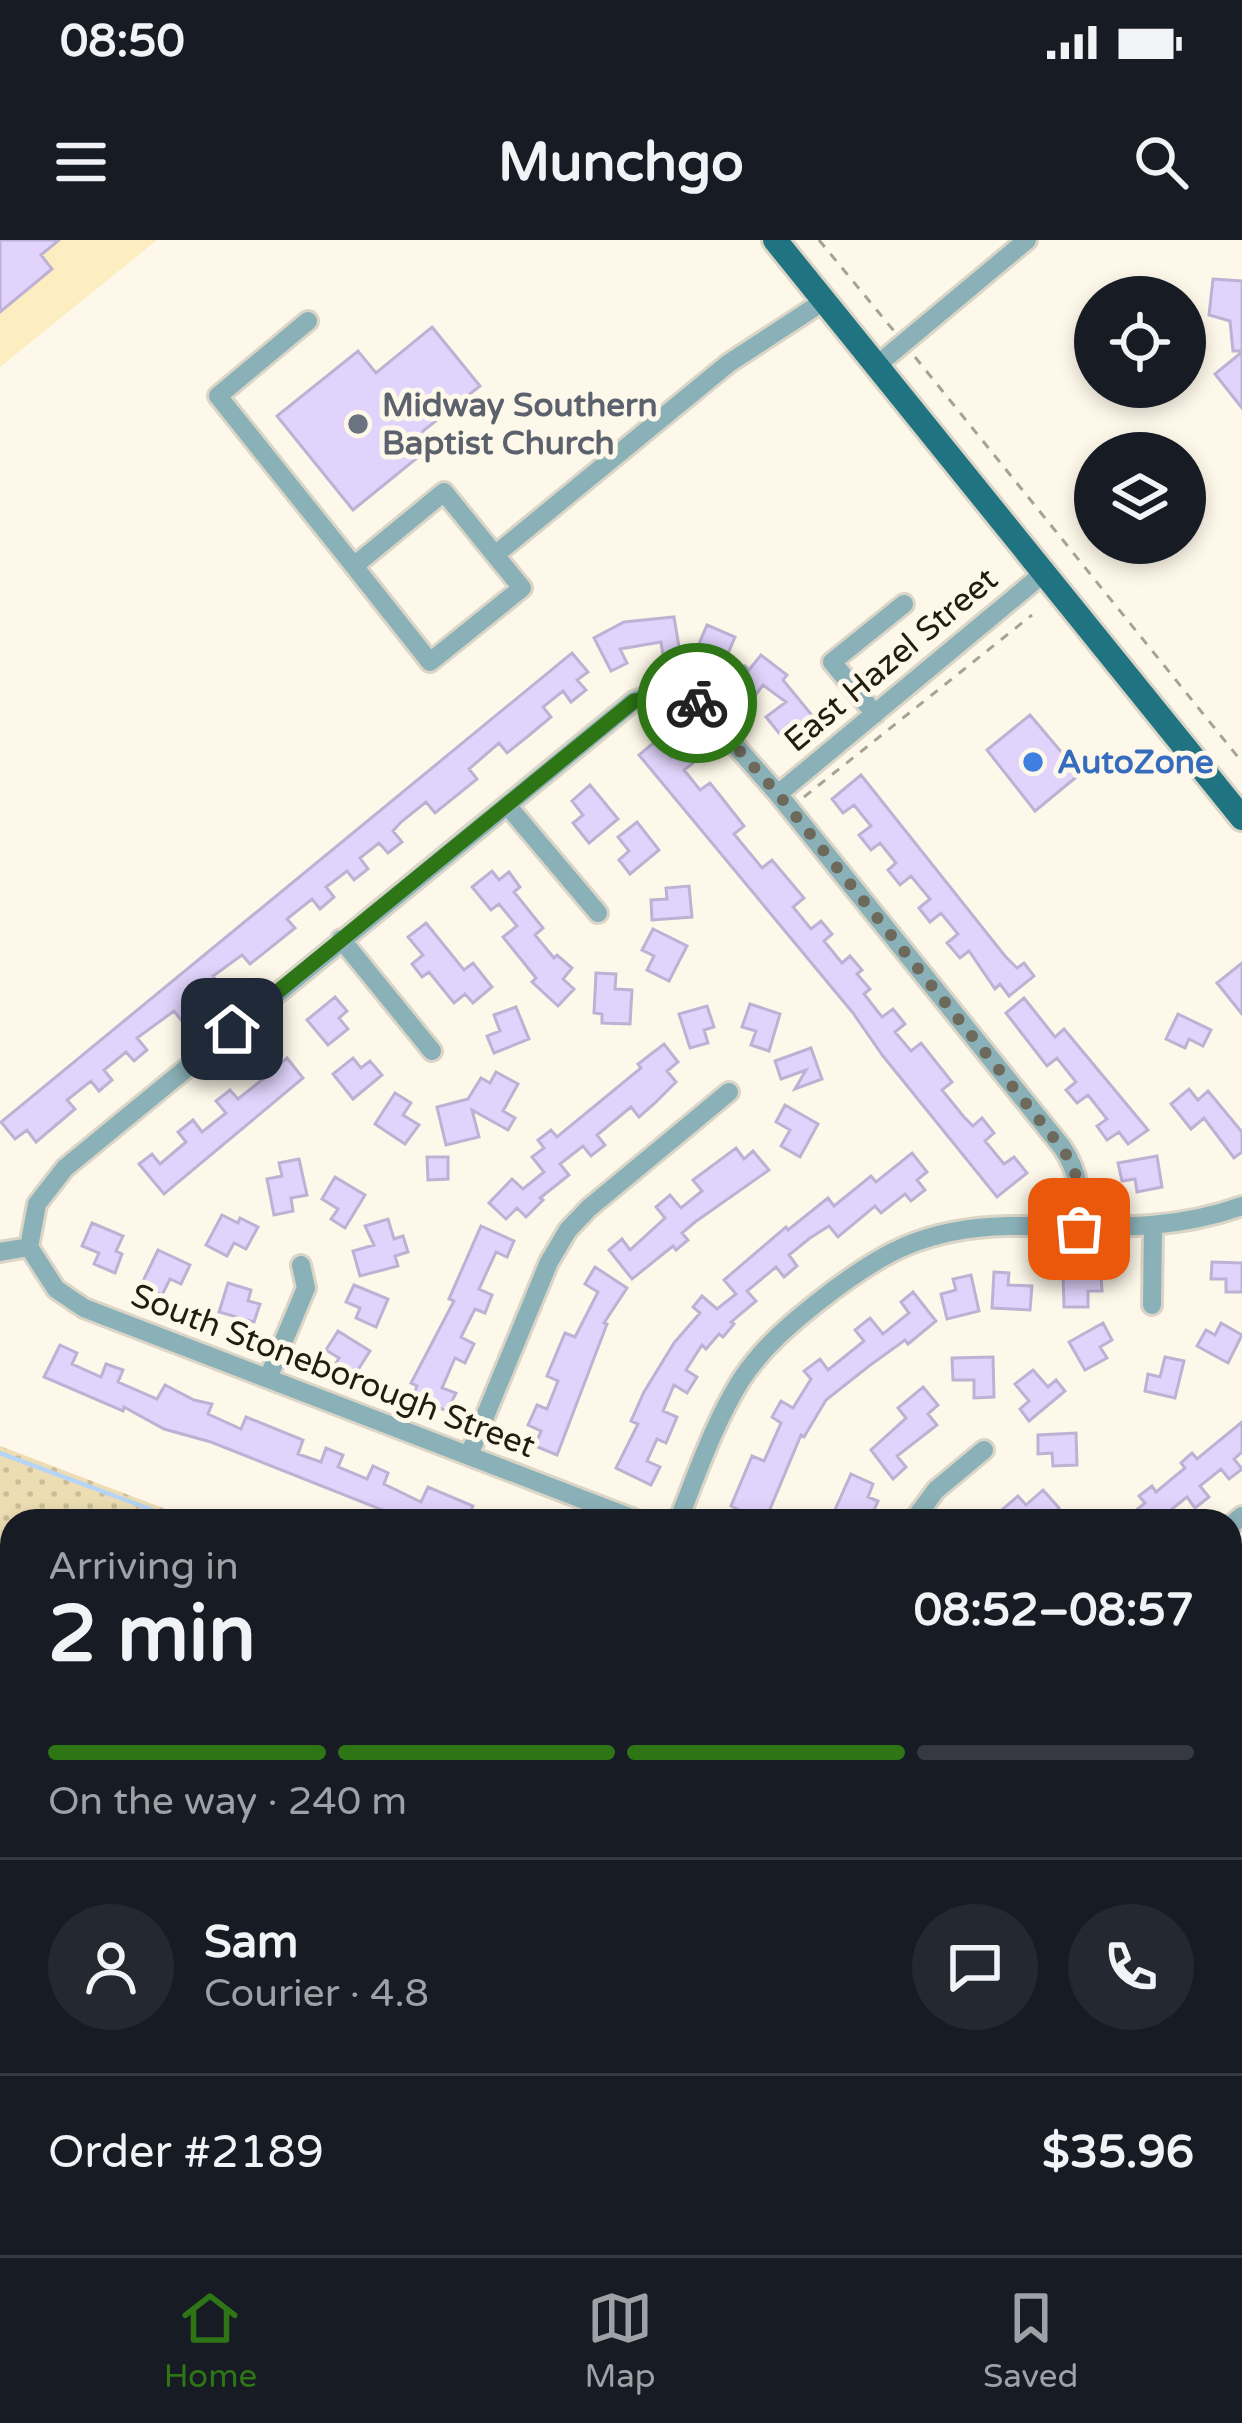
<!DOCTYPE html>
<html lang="en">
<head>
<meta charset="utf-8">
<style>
	body { margin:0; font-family:"Varela Round",sans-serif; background:#242831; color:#f1f3f6; height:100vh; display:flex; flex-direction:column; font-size:45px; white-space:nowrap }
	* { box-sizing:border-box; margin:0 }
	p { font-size:39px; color:#9ea1a6 }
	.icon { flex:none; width:66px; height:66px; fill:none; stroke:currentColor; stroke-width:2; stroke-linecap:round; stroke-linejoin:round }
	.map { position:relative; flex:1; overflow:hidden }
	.side { position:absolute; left:0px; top:1269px; width:1242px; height:747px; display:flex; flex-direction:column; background:#171b24; border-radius:36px 36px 0 0; box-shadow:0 6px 18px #0003 }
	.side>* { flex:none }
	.fabs { position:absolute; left:1074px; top:36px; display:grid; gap:24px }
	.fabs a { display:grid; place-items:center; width:132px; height:132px; border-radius:50%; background:#171b24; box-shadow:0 6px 18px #0003; font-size:60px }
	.pin { position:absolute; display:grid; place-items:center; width:102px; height:102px; color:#fff; margin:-51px; border-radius:24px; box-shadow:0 6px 18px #0006 }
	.courier { position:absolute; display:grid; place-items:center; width:120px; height:120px; margin:-60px; border:9px solid #2e7516; border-radius:50%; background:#fff; color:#222; box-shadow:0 3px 15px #0007 }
	.headline em { font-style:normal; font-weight:700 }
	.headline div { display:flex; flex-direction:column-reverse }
	.headline { display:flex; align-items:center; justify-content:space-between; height:204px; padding:0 48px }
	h1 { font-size:78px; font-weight:700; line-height:90px }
	.bar { display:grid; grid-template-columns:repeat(4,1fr); gap:18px 12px; align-content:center; height:144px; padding:0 48px }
	.bar i { height:15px; border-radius:9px; background:#363941 }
	.bar .on { background:#2e7516 }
	.bar p { grid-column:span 4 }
	.line { display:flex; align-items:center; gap:30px; padding:0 48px; border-top:3px solid #363941 }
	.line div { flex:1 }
	.round { display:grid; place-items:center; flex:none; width:126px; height:126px; border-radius:63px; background:#242831 }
	.status { display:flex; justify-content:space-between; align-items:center; height:84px; padding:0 60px; background:#171b24; direction:ltr }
	.status svg { height:33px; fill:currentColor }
	header { display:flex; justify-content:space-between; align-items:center; height:156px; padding:0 48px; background:#171b24; font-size:54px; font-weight:700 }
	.dock { display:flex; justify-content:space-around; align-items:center; height:168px; border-top:3px solid #363941; background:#171b24; font-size:33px; color:#9ea1a6 }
	.dock a { display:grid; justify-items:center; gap:6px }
	.dock .on { color:#2e7516 }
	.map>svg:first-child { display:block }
</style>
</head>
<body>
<div class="status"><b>08:50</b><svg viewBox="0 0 49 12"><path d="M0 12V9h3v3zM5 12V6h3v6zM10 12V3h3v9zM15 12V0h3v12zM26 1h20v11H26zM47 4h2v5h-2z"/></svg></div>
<header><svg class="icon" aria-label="menu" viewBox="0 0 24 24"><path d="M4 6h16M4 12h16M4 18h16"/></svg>Munchgo<svg class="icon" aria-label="search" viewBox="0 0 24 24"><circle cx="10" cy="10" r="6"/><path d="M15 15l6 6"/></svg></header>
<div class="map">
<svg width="1242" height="2015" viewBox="0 0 1242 2015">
	<defs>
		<pattern id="grass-dots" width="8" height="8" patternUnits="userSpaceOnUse" patternTransform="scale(3)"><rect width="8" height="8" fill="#edddb2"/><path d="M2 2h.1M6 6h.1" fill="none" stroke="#cbbd98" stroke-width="1.8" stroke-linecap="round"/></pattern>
		<pattern id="park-tufts" width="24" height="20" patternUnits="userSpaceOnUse" patternTransform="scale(3)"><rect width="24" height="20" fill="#edddb2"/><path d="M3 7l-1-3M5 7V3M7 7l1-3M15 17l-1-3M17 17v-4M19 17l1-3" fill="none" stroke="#cbbd98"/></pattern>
	</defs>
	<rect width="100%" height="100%" fill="#fdf8e9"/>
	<path fill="#fdeec1" d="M0,0H157L0,127Z"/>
	<path fill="url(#grass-dots)" d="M0,1206L197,1281H12V1640L0,1649Z"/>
	<path fill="url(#park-tufts)" d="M12,1866V1997L0,1972V1876Z
		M15,2004H213L212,2015H21Z"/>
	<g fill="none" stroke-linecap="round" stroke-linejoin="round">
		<path stroke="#b6d4f5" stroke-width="4.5" d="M0,1213L182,1281
			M1230,1684L1242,1689"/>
	</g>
	<path fill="#e1d3fb" stroke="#beb2d4" stroke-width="3" d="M0,0H59L41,15L52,29L0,72Z
		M1213,39L1242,41V111H1233L1230,81L1209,75Z
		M432,87L480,146L423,191L433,205L353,270L277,176L358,111L376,133Z
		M1242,112V168L1215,134Z
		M674,377L680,413L663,415L661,402L620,409L627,423L611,431L594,398L624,382Z
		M707,385L735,397L726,418L716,413L710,425L693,418Z
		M572,413L588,432L577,440L586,450L571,462L563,451L543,467L551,477L527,497L507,513L499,503L469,529L477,539L435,573L426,562L401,582L393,591L402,602L388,613L379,603L360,618L368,629L354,640L347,631L326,647L334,657L320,669L312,659L287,679L295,688L250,724L242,715L213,736L222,748L182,781L174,771L137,798L147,810L134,821L126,812L104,830L112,840L99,851L91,841L67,860L75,869L36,902L27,890L15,899L1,882Z
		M761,415L787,435L783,440L815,479L796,494L789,484L779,493L766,477L786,462L763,445L755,456L734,440L745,426L749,430Z
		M1030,475L1080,534L1035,571L987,510Z
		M657,500L671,517L681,508L693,523L684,530L700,550L710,543L722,558L744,586L734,594L762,628L772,620L804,658L793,667L811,689L821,681L832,694L824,701L842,723L850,716L862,730L857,734L870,749L864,754L882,777L893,769L905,784L895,792L911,811L921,803L952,842L942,850L964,877L973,886L982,878L994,893L985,901L1004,924L1014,917L1027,933L997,957L883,816L853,773L639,515Z
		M861,535L1005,716L1017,728L1024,723L1034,736L1009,756L1000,744L995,749L969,711L960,718L947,703L958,694L941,673L930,682L919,668L930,659L911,636L900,645L888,630L896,623L880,603L871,610L859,595L871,586L854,565L843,573L832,559Z
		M590,545L618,579L589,603L573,583L583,575L572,561Z
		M637,582L659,610L630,634L619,620L629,611L618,597Z
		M492,631L499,640L509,632L520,647L514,652L543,688L535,695L554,718L557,715L572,728L563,739L574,749L558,766L532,742L536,738L503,697L517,686L499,664L491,670L472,647Z
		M689,646L692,677L652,680L651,660L667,659L666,648Z
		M426,683L464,730L473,723L492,747L473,763L465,754L454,763L429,732L422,737L412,724L423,715L408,697Z
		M653,689L687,706L669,741L647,730L654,716L642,710Z
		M1242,723V774L1217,743Z
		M596,733L616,734L615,749L632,750L630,784L602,783V774L594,773Z
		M335,757L347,771L339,778L348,789L328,805L307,780Z
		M1024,758L1055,797L1064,789L1148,890L1128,904L1119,892L1107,900L1097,886L1107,879L1088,855L1077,863L1066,850L1076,842L1057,818L1047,826L1006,773Z
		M750,764L780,774L769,811L751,805L756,791L742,787Z
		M707,766L714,787L704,790L708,803L690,808L679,774Z
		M516,767L529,799L494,813L487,796L500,791L494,775Z
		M1178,774L1211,790L1203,806L1189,799L1185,808L1166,799Z
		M664,804L678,822L667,831L676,842L655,863L639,877L631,867L597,895L605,905L591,916L583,906L560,924L569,935L540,958L543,960L526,977L517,968L506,979L489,963L512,939L523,949L544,932L532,917L544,908L538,900L551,890L557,897L641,828L638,824Z
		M811,808L822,839L795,849L806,830L781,839L775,821Z
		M271,817L278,826L287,818L303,838L164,954L139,924L152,914L160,924L186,902L178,892L193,880L202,892L226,873L216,861L230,850L238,859L263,839L256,829Z
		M353,818L361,828L370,821L382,835L353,859L333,834Z
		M496,832L518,844L503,871L515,878L508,890L472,870L479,897L446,905L437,867L468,859L481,838L490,843Z
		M1189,849L1198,860L1208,851L1242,892V912L1234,918L1204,878L1191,889L1171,864Z
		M395,853L411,863L403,875L419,885L405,904L375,884Z
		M785,865L818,884L800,917L781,906L790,890L776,882Z
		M736,908L744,919L753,911L769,930L695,982L682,993L688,1000L676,1010L673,1006L632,1039L609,1010L622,999L630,1010L665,978L656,967L670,955L681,968L702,951L693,940Z
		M912,913L927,932L917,940L925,950L911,961L905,954L881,973L875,966L838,997L829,986L810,998L789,1015L797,1026L784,1037L776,1027L747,1051L756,1061L731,1082L734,1084L723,1097L719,1094L706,1109L702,1105L686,1130L697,1137L687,1153L674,1145L663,1171L677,1177L666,1203L657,1199L647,1221L660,1227L651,1245L616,1228L638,1184L631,1181L644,1152L674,1103L700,1073L693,1067L702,1056L717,1069L736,1054L724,1040L786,987L788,990L828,958L834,966L871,936L876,942Z
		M1157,916L1162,947L1137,952L1135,939L1122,941L1118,923Z
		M427,917H448V939L428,940Z
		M299,919L307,955L291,958L293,971L274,975L267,939L282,936L279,923Z
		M335,937L365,955L345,988L331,979L338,969L322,959Z
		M222,975L238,983L240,978L258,987L246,1009L234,1003L227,1016L206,1005Z
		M388,979L394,999L403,996L408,1012L395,1016L398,1026L360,1036L353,1011L374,1005L365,986Z
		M92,983L123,996L116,1011L122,1014L115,1033L94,1024L99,1013L82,1006Z
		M481,986L514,1001L507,1017L496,1012L479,1049L492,1055L485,1073L475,1069L461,1097L474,1104L465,1123L455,1118L442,1148L456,1153L447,1171L413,1156L417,1146L411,1143L454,1061L449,1059Z
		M158,1010L190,1025L181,1044L170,1039L162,1055L141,1045Z
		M1212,1022L1242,1023V1052H1226V1039H1211Z
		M595,1027L627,1048L604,1083L607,1084L557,1215L535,1206L541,1191L528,1185L537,1165L547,1169L558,1141L547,1136L565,1093L575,1097L598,1052L585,1044Z
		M994,1032L1009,1033L1008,1045L1032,1046L1030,1070L992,1068Z
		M1101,1033L1102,1051H1088V1067H1064L1063,1034Z
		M971,1035L979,1071L947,1079L941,1054L956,1050L953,1039Z
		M228,1043L251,1050L248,1061L260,1064L254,1082L219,1072Z
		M354,1045L388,1059L376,1087L356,1078L360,1068L346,1062Z
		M913,1052L936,1081L908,1104L905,1100L869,1126L826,1160L804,1197L801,1195L765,1281H742L745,1273L731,1266L752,1216L764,1221L781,1183L772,1177L781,1161L793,1168L811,1139L804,1131L820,1119L828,1130L864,1101L855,1090L870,1078L883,1094L909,1073L901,1062Z
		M1103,1083L1112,1100L1100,1107L1107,1118L1085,1130L1069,1102Z
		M1221,1083L1242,1095L1228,1123L1197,1106L1206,1090L1215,1095Z
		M338,1091L370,1111L354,1136L335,1125L339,1118L326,1110Z
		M60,1105L77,1113L72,1124L101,1137L106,1124L123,1130L118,1142L157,1159L165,1145L194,1160L212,1164L208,1174L241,1189L246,1177L303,1200L298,1214L321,1222L326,1208L343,1215L338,1227L367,1239L373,1226L388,1233L384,1244L421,1262L428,1247L473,1266L466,1281H410L211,1202L164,1189L124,1167L123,1171L44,1137Z
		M993,1117L994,1157L974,1158V1140H953L952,1118Z
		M1165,1117L1184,1121L1175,1158L1145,1151L1148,1134L1160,1137Z
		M1033,1130L1048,1147L1056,1140L1065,1151L1029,1181L1020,1169L1029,1161L1015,1144Z
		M923,1147L938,1165L928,1174L937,1185L897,1216L906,1227L893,1239L871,1210L906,1178L898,1168Z
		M1242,1182V1212L1234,1219L1242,1229L1229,1239L1221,1229L1200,1246L1209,1257L1195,1268L1187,1257L1157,1281H1142L1135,1271L1145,1263L1139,1256L1152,1246L1156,1252L1185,1228L1181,1223L1192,1213L1197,1219Z
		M1076,1193L1077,1225L1053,1226L1052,1213L1038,1214V1195Z
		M851,1234L873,1244L868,1257L878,1261L869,1281H830Z
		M1043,1250L1059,1268L1045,1281H989L1018,1256L1026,1265Z"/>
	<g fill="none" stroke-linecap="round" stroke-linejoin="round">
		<defs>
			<path id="minor" d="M308,81L218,156L354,326L444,252L495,315L729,123L824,61
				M876,126L1027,0
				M354,326L430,422L522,348L495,315
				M875,474L832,422L904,364
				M778,554L1044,333
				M507,565L598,673
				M341,699L432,811
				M0,1012L29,1007
				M1152,1065L1153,988
				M268,1138L306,1048L301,1025
				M469,1215L549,1022L568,990L589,968L729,852
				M639,1281L84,1068L56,1049L29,1007L37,964L65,928L634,461L655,454H675L705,471L778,554L1062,907C1081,935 1080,956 1079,989
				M678,1281C697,1234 714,1183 741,1140C761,1109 790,1084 818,1062C881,1012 925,988 1008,986C1091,985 1161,995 1242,966
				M913,1281L936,1250L984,1210
				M1230,1286L1242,1276
				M1230,1503L1242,1504
				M1230,1734L1242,1739
				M1230,1872L1242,1847
				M210,2015L211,2004
				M403,2015L417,2004
				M737,2015L751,2004
				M1071,2015L1084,2004"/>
			<path id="major" d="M775,0L1242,578"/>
		</defs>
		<use href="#minor" stroke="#dad5c6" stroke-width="24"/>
		<use href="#major" stroke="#dad5c6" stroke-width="30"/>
		<path stroke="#a7a394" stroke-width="3" stroke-dasharray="9 9" stroke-linecap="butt" d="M819,0L894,91
			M915,117L1242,522
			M804,557L1032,375"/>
		<use href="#minor" stroke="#8bb1b8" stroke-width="18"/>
		<use href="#major" stroke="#207481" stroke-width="24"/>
	</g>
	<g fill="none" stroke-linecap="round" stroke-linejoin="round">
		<path stroke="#6d695b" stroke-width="12" stroke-dasharray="0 21.6" d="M697,463L778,554L1061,907C1081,935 1081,956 1079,989"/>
		<path stroke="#2e7516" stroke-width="15" d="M232,789L634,461L670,454L697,463"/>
	</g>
	<circle fill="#6b7280" stroke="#fdf8e9" stroke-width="4.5" cx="358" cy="184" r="12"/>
	<circle fill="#3f7fe0" stroke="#fdf8e9" stroke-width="4.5" cx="1033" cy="522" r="12"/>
	<g text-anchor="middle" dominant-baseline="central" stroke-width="10" stroke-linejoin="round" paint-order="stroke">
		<g font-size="33" font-weight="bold" fill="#5b616d" stroke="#fdf8e9" text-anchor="start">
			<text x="382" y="165">Midway Southern<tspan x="382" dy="38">Baptist Church</tspan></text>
		</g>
		<g font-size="33" fill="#201c0e" stroke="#fdf8e9">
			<text transform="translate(891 420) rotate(-40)">East Hazel Street</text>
			<text transform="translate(333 1131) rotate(21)">South Stoneborough Street</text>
		</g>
		<g font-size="33" font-weight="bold" fill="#366cbe" stroke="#fdf8e9" text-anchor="start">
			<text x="1057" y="522">AutoZone</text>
		</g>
	</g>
</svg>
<div class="fabs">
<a><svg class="icon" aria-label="locate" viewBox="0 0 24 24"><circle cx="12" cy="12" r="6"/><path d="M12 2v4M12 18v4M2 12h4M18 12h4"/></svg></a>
<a><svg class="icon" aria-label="layers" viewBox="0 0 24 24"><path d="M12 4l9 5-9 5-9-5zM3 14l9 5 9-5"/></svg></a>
</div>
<div class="pin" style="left:1079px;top:989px;background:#ea580c"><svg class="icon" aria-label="bag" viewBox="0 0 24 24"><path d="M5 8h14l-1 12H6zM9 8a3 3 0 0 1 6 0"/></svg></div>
<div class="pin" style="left:232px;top:789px;background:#1f2937"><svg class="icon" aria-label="home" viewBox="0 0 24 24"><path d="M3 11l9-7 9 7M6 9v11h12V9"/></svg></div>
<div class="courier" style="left:697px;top:463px"><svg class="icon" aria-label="bike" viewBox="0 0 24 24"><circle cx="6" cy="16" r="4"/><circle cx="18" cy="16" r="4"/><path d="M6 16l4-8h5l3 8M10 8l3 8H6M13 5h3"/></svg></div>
<section class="side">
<div class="headline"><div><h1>2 min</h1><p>Arriving in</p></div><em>08:52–08:57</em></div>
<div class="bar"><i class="on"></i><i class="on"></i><i class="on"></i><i></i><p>On the way · 240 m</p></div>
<div class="line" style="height:216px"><a class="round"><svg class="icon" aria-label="person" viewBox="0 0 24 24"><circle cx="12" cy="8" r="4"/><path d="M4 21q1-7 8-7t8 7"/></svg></a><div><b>Sam</b><p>Courier · 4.8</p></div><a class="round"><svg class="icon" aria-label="chat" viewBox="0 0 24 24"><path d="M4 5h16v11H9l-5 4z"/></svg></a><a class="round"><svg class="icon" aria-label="phone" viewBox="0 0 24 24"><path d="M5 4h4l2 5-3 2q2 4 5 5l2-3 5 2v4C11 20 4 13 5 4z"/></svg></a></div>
<div class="line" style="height:156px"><div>Order #2189</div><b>$35.96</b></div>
</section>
</div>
<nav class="dock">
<a class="on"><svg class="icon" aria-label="home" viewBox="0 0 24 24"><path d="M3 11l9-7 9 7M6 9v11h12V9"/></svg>Home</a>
<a><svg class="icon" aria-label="map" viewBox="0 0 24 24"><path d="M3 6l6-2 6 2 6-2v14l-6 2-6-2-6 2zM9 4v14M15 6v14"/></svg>Map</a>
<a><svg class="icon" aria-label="saved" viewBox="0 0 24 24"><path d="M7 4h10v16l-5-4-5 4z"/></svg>Saved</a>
</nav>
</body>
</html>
